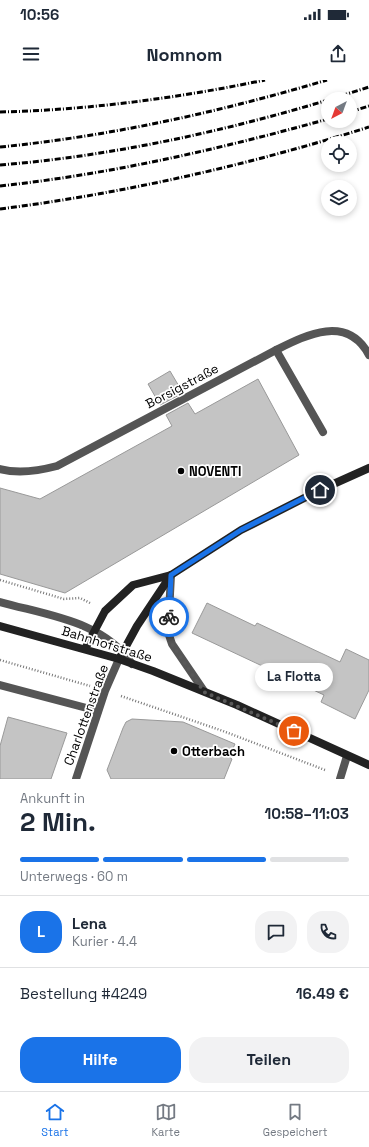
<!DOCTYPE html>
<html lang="de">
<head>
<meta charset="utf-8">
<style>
	body { margin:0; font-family:"Space Grotesk",sans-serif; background:#f2f2f3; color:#1f2937; height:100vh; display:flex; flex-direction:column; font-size:15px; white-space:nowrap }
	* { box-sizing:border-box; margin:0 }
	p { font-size:13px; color:#747a83 }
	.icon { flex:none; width:22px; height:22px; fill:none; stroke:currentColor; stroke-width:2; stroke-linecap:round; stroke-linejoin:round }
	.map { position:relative; height:699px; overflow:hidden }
	.sheet { display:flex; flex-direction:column; background:#fff; flex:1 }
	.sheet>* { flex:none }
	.needle { width:26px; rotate:221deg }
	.buttons { position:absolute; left:321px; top:12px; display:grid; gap:8px }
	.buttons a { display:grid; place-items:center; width:36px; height:36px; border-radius:50%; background:#fff; box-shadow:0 2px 6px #0003; font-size:20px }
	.pin { position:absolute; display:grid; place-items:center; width:34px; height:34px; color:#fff; margin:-17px; border:2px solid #fff; border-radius:50%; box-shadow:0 1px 4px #0007 }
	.courier { position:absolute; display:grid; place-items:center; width:40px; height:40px; margin:-20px; border:3px solid #1a73e8; border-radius:50%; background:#fff; color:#222; box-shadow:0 1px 5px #0007 }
	.bubble { position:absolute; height:28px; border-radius:14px; background:#fff; box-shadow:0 2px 6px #0003; font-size:13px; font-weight:700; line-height:28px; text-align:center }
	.overview em { font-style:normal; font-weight:700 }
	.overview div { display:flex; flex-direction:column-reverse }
	.overview { display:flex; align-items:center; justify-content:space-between; height:68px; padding:0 20px }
	h1 { font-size:26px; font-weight:700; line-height:30px }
	.bar { display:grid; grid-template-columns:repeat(4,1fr); gap:6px 4px; align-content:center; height:48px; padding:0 20px }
	.bar i { height:5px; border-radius:3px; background:#e0e1e3 }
	.bar .current { background:#1a73e8 }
	.bar p { grid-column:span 4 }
	.line { display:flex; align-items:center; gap:10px; padding:0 20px; border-top:1px solid #e0e1e3 }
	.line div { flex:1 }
	.round { display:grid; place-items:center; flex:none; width:42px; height:42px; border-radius:16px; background:#f2f2f3 }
	.cta { display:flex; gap:8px; margin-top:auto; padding:8px 20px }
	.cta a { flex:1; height:46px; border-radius:16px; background:#1a73e8; color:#fff; font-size:16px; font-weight:700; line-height:46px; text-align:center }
	.cta a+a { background:#f2f2f3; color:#1f2937 }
	.status { display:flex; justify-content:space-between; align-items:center; height:28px; padding:0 20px; background:#fff; direction:ltr }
	.status svg { height:11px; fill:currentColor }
	header { display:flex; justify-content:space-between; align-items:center; height:52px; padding:0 20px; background:#fff; font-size:18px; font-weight:700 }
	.tabs { display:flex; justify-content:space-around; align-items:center; height:56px; border-top:1px solid #e0e1e3; background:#fff; font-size:11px; color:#747a83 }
	.tabs a { display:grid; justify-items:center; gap:2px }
	.tabs .current { color:#1a73e8 }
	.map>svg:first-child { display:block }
</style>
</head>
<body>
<div class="status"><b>10:56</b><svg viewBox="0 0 49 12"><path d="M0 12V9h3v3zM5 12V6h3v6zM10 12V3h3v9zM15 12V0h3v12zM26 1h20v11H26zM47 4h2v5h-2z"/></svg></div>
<header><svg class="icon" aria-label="menu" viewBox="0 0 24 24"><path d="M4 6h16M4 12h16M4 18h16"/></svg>Nomnom<svg class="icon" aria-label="share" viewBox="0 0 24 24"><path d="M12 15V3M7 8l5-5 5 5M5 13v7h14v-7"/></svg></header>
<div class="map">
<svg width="369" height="699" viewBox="0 0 369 699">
	<rect width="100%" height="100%" fill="#fff"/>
	<path fill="#c4c4c4" stroke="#999" d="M170,291L183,313L160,325L148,304Z
		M258,299L299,375L65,513L0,494V408L40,419L172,346L166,335L188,323L195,334Z
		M207,523L255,546L257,543L340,582L346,569L369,580V610L355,639L321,622L324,615L192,553Z
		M8,637L67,653L51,699H0V666Z
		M132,639L183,642L235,664L229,677L232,679L224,699H111L107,690L123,648L126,642Z"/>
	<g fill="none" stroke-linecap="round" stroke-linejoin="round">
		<path stroke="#777" stroke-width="2.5" stroke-dasharray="1 2" stroke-linecap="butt" d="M0,500L64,519L80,518L90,523
			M0,580L90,606
			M121,616L223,651L325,690"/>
		<path stroke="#555" stroke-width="8" d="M276,270L323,352
			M0,522C46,535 104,541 132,584
			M0,605L98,631
			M340,699L347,676"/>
		<path stroke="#555" stroke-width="8" d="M0,389C19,394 38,391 57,386L276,270C306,255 347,234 369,275
			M171,495L168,552L172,564L204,611
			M76,699L105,611L119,579"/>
		<path stroke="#222" stroke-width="8" d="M0,546L119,579L153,591L237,625L369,685
			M85,569L105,531L133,505L171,495L241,450L320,410L369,388
			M119,579L137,546L171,495"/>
		<path stroke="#000" stroke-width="3" stroke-dasharray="6 2 1 2" stroke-linecap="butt" d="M331,19L369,7
			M0,32C89,30 178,18 265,0
			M350,32L369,26
			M0,67C111,56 220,32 327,0
			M0,85C111,76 222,52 328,20
			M0,106C111,94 220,69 328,39
			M0,129C125,113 249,85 369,47"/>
	</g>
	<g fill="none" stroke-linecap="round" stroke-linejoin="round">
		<path stroke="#595959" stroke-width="4" stroke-dasharray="0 7.2" d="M169,537L168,552L172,564L204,612L294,651"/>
		<path stroke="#1a73e8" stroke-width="5" d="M169,537L171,495L241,450L320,410"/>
	</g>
	<g fill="#000" stroke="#fff" stroke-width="1.5">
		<circle cx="181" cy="391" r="4"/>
		<circle cx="174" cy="671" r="4"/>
	</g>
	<g text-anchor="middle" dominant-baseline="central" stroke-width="3.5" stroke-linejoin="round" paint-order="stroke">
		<g font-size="13" fill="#000" stroke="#fff">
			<text transform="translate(182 306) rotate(-28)">Borsigstraße</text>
			<text transform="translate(107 564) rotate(17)">Bahnhofstraße</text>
			<text transform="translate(86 635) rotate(-70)">Charlottenstraße</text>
		</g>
		<g font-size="13" font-weight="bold" fill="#000" stroke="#fff" text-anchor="start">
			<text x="189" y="391">NOVENTI</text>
			<text x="182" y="671">Otterbach</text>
		</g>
	</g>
</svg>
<div class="buttons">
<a><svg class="needle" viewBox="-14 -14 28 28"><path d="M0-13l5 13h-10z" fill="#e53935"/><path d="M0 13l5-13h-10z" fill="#747a83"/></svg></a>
<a><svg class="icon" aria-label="locate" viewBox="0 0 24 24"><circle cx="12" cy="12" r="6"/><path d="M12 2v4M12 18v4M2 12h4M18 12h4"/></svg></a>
<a><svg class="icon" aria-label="layers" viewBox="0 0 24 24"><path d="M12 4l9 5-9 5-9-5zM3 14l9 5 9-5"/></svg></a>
</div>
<div class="pin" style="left:294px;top:651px;background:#ea580c"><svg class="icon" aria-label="bag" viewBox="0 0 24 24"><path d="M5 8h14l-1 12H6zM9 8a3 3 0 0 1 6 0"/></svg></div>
<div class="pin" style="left:320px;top:410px;background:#1f2937"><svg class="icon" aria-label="home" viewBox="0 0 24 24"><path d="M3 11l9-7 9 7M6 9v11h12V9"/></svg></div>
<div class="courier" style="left:169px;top:537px"><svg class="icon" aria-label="bike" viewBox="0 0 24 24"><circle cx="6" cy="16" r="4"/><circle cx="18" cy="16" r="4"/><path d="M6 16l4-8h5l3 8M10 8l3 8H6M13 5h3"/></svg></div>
<div class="bubble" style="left:255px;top:583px;width:78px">La Flotta</div>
</div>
<section class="sheet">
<div class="overview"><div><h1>2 Min.</h1><p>Ankunft in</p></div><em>10:58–11:03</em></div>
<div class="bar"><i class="current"></i><i class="current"></i><i class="current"></i><i></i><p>Unterwegs · 60 m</p></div>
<div class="line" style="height:72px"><b class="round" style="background:#1a73e8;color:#fff">L</b><div><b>Lena</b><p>Kurier · 4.4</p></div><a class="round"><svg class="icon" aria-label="chat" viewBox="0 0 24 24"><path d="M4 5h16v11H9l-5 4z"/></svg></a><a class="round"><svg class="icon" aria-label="phone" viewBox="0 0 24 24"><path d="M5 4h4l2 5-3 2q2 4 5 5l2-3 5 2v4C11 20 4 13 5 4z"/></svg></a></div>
<div class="line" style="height:52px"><div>Bestellung #4249</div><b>16.49 €</b></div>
<div class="cta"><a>Hilfe</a><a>Teilen</a></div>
</section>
<nav class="tabs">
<a class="current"><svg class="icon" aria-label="home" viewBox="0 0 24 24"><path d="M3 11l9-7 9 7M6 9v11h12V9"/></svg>Start</a>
<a><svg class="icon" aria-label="map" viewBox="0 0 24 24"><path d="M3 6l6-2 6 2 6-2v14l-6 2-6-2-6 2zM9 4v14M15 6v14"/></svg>Karte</a>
<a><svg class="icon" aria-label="saved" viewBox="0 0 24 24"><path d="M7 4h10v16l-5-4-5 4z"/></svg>Gespeichert</a>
</nav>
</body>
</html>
